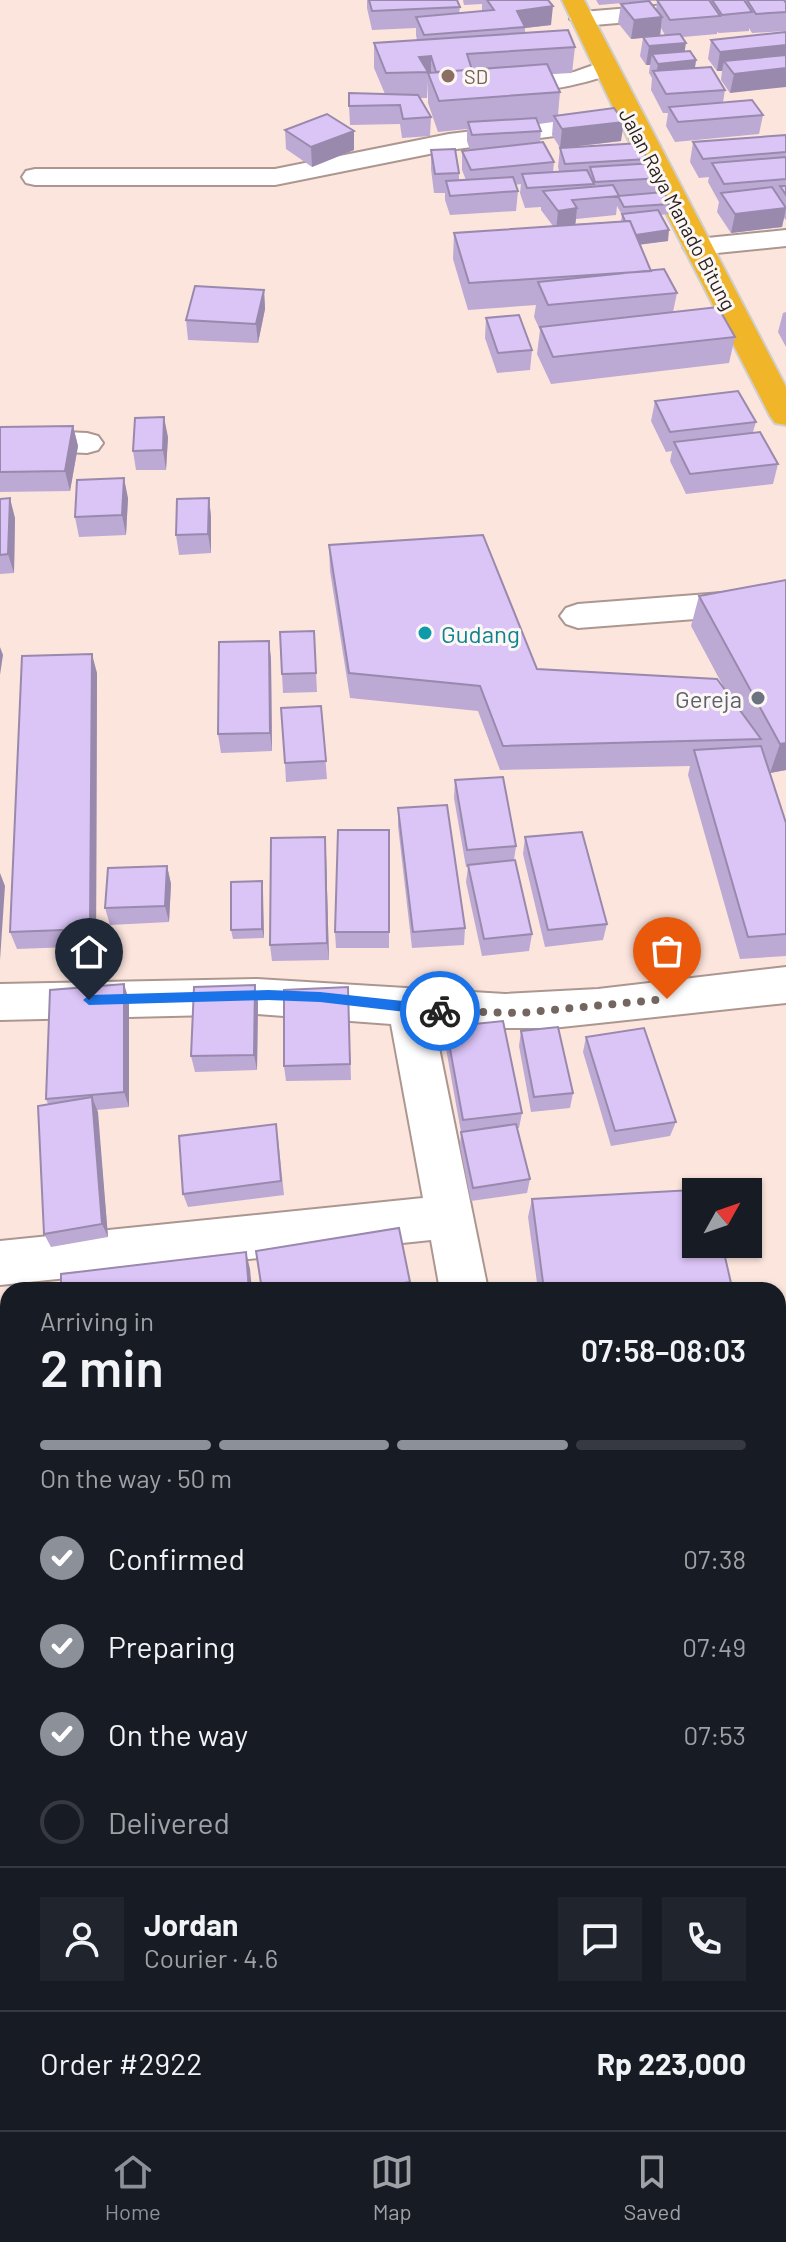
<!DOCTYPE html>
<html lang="en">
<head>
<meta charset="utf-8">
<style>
	body { margin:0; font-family:Barlow,sans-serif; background:#20242c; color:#f1f3f6; height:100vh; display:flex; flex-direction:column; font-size:30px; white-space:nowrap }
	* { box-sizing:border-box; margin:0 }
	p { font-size:26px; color:#9ea1a6 }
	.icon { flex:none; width:44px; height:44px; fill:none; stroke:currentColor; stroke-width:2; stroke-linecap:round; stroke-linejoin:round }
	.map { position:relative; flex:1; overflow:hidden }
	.side { position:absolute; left:0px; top:1282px; width:786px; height:848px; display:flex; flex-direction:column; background:#171b24; border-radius:24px 24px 0 0; box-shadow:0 2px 6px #0004 }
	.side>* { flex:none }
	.needle { width:52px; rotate:50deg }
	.buttons { position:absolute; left:682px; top:1178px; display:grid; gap:16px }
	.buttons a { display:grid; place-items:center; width:80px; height:80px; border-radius:0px; background:#171b24; box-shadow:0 2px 6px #0004; font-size:40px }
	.pin { position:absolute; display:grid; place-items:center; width:68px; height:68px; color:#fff; margin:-82px -34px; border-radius:50% 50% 50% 0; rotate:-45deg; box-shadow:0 0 8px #0007 }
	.pin .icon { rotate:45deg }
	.courier { position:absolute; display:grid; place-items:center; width:80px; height:80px; margin:-40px; border:6px solid #1a73e8; border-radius:50%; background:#fff; color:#222; box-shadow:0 2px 10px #0007 }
	.overview em { font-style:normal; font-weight:600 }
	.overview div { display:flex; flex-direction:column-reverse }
	.overview { display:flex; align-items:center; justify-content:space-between; height:136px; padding:0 40px }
	h1 { font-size:52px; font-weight:600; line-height:60px }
	.bar { display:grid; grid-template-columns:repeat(4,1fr); gap:12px 8px; align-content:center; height:96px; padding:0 40px }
	.bar i { height:10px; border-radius:6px; background:#363941 }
	.bar .selected { background:#8c9099 }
	.bar p { grid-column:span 4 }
	.line { display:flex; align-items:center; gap:20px; padding:0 40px; border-top:2px solid #363941 }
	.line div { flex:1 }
	.round { display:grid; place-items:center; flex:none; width:84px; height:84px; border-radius:0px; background:#20242c }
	ol { padding:0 40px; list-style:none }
	li { display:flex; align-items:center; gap:24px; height:88px }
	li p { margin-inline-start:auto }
	li .icon { padding:8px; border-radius:50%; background:#8c9099; color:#fff; stroke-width:4 }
	li:last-child { color:#9ea1a6 }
	li i { width:44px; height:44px; border:4px solid #363941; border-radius:50% }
	.tab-bar { display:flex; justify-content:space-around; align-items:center; height:112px; border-top:2px solid #363941; background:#171b24; font-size:22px; color:#9ea1a6 }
	.tab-bar a { display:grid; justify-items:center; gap:4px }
	.tab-bar .selected { color:#8c9099 }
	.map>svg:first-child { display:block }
</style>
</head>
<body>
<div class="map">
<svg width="786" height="2130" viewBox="0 0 786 2130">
	<rect width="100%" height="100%" fill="#fce5dd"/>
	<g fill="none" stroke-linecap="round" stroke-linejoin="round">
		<defs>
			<path id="minor" d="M727,0H786V9L582,26L570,19L582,12Z
				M605,61L617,68L614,73C593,82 499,105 485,85L497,78L574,72Z
				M613,114L622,117L626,122L622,127L449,150L275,185H35L26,183L22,177L26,171L35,169H275L449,134Z
				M786,230V246L697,255L687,253L683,247L687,241L697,239Z
				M0,429L87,433L98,436L103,443L98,450L87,453L0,449Z
				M786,588V612L578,628L566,624L560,616L566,608L578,604Z
				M786,967V1003L552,1028H435L488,1290H440L431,1240L0,1285V1241L423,1198L391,1024L257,1014L0,1020V984L257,979L505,994L598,989Z
				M8,1954V2016L0,2019V1957Z
				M595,2122H661L662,2130H596Z"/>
			<path id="highway" d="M562,0H584L786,387V425L775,423L770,416L630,143Z"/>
		</defs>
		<use href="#minor" stroke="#ac9790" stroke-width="4"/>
		<use href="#highway" stroke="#d0cece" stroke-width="4"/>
		<use href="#minor" fill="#fff" fill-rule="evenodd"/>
		<use href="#highway" fill="#f0b528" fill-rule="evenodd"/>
	</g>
	<path fill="#bca9d4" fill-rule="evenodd" d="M367,0H457L460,7L459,13L482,12V4L464,5L463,0H549L551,25L525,28V33L575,47L572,73L552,74L560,92L558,115L621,141L572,147L647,159L646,164L662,178L659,193L670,204L668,214L660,215L668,241L640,244L651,271L677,293L673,312L735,337L729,363L551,384L537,354L540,330L534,317L536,305L468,310L453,259L454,233L553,226L541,210V207L525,208L520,193L521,184L515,185L518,191L516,211L450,215L445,200V193H434L431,169V150L459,173V180H466L462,170V151L470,150L467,141V129L438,132L428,103V81L427,98H419L431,117L430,136L402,138L400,124L350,125L349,106L385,94L374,68V43L417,40L416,35V28L372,30L367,8ZM553,122L552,135L560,148L558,167L559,171L553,172L554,162L540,143L541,131L539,124ZM617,206L622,215L621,221L575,224L576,219L616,215Z
		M596,0H786V31L752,33L749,28V31L719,33L717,32V34L683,37L685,51L696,60L695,68L725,90L723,102L763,115L759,134L675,142L666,126L668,113H663L651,90L652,78L649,73L650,65H646L640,56L643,38L631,39L618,23L621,4L634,2L599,5ZM649,1H657L656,10ZM661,28L665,35L660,36Z
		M786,32L730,93L721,80L722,71H717L708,59L711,40Z
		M285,130L354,131V150L312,167L286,149Z
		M786,135V220L784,218L782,227L731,233L717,212L719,202L708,182L709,177L699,178L690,162L693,142Z
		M264,290L265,309L258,343L188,340L186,320Z
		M786,312V347L778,332L783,313Z
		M486,318L532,350L530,370L497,373L485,338Z
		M655,401L756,422L753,432L778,464L773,484L686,494L670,461L672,451L666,452L651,421Z
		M73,426L78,446L70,491L0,492V427Z
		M168,437L166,470H136L133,451Z
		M128,498L126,535L79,537L75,517Z
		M209,498L211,517V553L179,555L176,535Z
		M0,499L15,518L14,573L0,574Z
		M329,545L537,669L729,697L691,626L699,596L786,580V770L770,773L768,769L786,823V956L740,959L688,775L690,766L500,770L478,711L350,698L330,571Z
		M314,631L317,692L283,693L282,674Z
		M269,641L271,660L272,751L221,753L218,734Z
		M97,673L96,946L17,949L10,932Z
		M321,706L327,779L286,782L285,763Z
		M455,780L516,846L514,860L532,934L529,951L482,956L466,882L468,867H466L454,798Z
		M398,808L465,928L464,945L412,948L398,826Z
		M389,830V948H336L335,932Z
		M525,837L607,924L603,940L545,947L523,854Z
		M326,854L329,960L272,961L270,945Z
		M167,866L171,884L169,922L110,925L105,908Z
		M262,881L264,938L233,939L231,930Z
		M348,987L351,1080L286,1081L284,1066Z
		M129,1000V1107L97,1110L108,1237L51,1247L44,1234L48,1104L46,1099Z
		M258,1002L257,1070L195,1072L191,1056Z
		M446,1027L522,1113L519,1128H517L530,1179L527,1193L471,1201L460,1146L461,1132L445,1043Z
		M521,1031L573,1093L570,1108L531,1112L519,1046Z
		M586,1037L676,1122L670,1136L611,1146L583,1052Z
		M278,1138L284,1195L188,1207L183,1194Z
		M532,1199L731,1283L727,1290H538L528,1217Z
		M410,1282V1290H262Z
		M786,1455V1544L778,1546V1457Z
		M778,1706L786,1827L778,1828Z
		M786,1854V1912L781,1914H778V1856Z
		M8,2100V2122H24V2130H0V2102Z"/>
	<path fill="#9989ac" d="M553,6L551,25L525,28L517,11Z
		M662,17L660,36L631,39L634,20Z
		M686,43L683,61L696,60L693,79L656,76L658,64L652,54L650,65H646L649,46Z
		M786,45V64L724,61L722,71H717L720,52Z
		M431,56V79L428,73V82V72L419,57Z
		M786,68V87L730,93L734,74Z
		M624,122L621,141L560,148L562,129Z
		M354,131V150L312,167L311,147Z
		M577,208L575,228L556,231L558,211Z
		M786,208L782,227L731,233L735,214Z
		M669,230L668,241L630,246L631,235Z
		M264,290L265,309L258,343L256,324Z
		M164,417L168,437L166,470L163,450Z
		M73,426L78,446L70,491L65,471Z
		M124,478L128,498L126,535L122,515Z
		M10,498L15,518L14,573L8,554Z
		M209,498L211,517V553L208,534Z
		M269,641L271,660L272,751L270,733Z
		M0,647L3,655L0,675Z
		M92,654L97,673L96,946L90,929Z
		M786,743V770L770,773L780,744Z
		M325,837L326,854L329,960L327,943Z
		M167,866L171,884L169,922L165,906Z
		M0,873L5,886L0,960Z
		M262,881L263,890L264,938L262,929Z
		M124,984L129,1000V1107L124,1092Z
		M255,985L258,1002L257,1070L254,1055Z
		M92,1097L98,1112L108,1237L102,1224Z
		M246,1252L250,1269L252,1290H249Z
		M786,1437V1444L778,1446V1439Z
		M13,2122H24V2130H13Z
		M101,2122H109V2130H101Z"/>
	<path fill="#dbc4f6" stroke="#9989ac" stroke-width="2" d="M369,0H457L460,7L372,11Z
		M487,0H548L553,6L517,11L525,27L424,35L416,17L494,10Z
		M657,0H709L720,16L670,20Z
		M712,0H744L752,12L722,15Z
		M747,0H784L786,3V12L756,14Z
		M649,1L662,17L634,20L621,4Z
		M568,30L575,47L467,54L472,70L448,71L436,72L431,56L419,57L428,72L386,73L374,43Z
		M786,32V45L720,52L711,40Z
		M680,34L686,43L649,46L643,37Z
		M690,51L696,60L658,64L652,54Z
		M786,55V68L734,74L724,61Z
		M547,64L560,92L439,101L428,73Z
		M711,67L725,90L666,94L653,71Z
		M349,93L418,95L431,117L403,119L400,105L349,106Z
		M752,100L763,115L678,122L669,107Z
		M614,108L624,122L562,129L554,116Z
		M327,114L354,131L311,147L285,130Z
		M536,118L541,131L472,135L468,122Z
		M786,135V152L703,159L693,142Z
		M543,142L554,162L471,170L462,151Z
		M641,143L647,159L565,164L560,148Z
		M455,149L459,173L435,174L431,150Z
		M786,157V179L724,184L712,163Z
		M655,163L662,178L595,182L590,167Z
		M587,170L594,184L527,188L522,174Z
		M513,177L518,191L450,196L446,181Z
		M613,185L619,196L572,200L577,208L558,211L543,191Z
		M780,186H786V195Z
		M772,187L786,208L735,214L721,193Z
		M664,192L670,204L624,207L618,196Z
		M658,210L669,230L636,235L630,221H625L622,214Z
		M630,221L651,271L469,283L454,233Z
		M664,269L677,293L548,305L538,282Z
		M195,286L264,290L256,324L186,320Z
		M718,307L735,337L553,357L540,327Z
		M519,315L532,350L498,353L486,318Z
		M738,391L756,422L670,432L655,401Z
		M164,417L163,450L133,451L135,418Z
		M73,426L65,471L0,472V427Z
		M760,432L778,464L690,474L674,442Z
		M124,478L122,515L75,517L77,480Z
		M10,498L8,554L0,555V499Z
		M209,498L208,534L176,535L177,499Z
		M483,535L537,669L717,679L761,739L503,746L480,686L349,673L329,545Z
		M786,580V743L780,744L699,596Z
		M314,631L316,673L282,674L280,632Z
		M269,641L270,733L218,734L219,642Z
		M92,654L90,929L10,932L22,656Z
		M321,706L326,761L285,763L281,708Z
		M761,746L786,823V934L748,937L694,750Z
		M503,777L516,846L467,850L455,780Z
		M447,805L465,928L413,932L398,808Z
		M338,830H389V932H335Z
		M582,832L607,924L548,930L525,837Z
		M325,837L327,943L270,945L271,838Z
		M515,860L532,934L484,939L468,865Z
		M167,866L165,906L105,908L108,868Z
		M262,881V929L231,930V882Z
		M124,984V1092L46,1099L50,990Z
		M255,985L254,1055L191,1056L194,987Z
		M348,987L350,1064L284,1066V990Z
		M503,1021L522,1113L463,1120L446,1027Z
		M558,1027L573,1093L534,1097L521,1031Z
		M644,1028L676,1122L615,1131L586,1037Z
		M92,1097L102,1224L44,1234L38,1106Z
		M276,1124L281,1181L183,1194L179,1136Z
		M516,1124L530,1179L473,1188L461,1132Z
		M710,1189L711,1192H696V1244H722L731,1283L628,1290H544L532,1199Z
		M399,1228L410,1282L359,1290H262L256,1251Z
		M246,1252L249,1290H61V1274Z
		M786,1401V1437L778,1439V1403Z
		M786,1455V1539L778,1540V1457Z
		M786,1610V1677L778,1678V1611Z
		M786,1705V1827H783L781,1820L778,1821V1706Z
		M8,1844V1933L3,1934L2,1845Z
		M786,1857V1912L781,1914L778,1905V1859Z
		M778,2033L786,2068V2105L778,2107Z
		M8,2105V2122H13V2130H0V2107Z
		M40,2122H101V2130H40Z
		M298,2122H426L428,2130H299Z
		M427,2122H556V2127L533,2130H428Z"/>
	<path fill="#1a73e8" d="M268,990L320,992L440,1005L446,1011L440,1016L320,1002L268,1000L89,1005L83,1000L89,995Z"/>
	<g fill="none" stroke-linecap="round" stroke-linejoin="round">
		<path stroke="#736661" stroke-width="8" stroke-dasharray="0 14.4" d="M440,1011L520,1013L667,999"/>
	</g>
	<circle fill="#8d6e63" stroke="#fcf7f5" stroke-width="3" cx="448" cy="76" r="8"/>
	<circle fill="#0f9aa8" stroke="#fcf7f5" stroke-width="3" cx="425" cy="633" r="8"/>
	<circle fill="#6b7280" stroke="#fcf7f5" stroke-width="3" cx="758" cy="698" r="8"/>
	<g text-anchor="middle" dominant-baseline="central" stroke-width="6" stroke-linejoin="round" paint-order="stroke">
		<g font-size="20" fill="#785e54" stroke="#fcf7f5" text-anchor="start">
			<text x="464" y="76">SD</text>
		</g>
		<g font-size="20" fill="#29211e" stroke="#fcf7f5">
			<text transform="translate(678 209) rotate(62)">Jalan Raya Manado Bitung</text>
		</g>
		<g font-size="24" fill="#0d838f" stroke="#fcf7f5" text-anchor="start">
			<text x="441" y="633">Gudang</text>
		</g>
		<g font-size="24" fill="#5b616d" stroke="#fcf7f5" text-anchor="end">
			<text x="742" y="698">Gereja</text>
		</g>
	</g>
</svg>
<div class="buttons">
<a><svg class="needle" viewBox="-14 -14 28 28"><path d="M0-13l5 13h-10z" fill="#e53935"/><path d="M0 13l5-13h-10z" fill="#9ea1a6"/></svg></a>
</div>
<div class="pin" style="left:667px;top:999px;background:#ea580c"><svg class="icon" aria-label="bag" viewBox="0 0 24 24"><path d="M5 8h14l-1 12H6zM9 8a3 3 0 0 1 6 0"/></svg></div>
<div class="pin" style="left:89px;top:1000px;background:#1f2937"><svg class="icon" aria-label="home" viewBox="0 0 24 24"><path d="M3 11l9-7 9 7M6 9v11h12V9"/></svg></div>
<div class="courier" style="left:440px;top:1011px"><svg class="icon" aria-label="bike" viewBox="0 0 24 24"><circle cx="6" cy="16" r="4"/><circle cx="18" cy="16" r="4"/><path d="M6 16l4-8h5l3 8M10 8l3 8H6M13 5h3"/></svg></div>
<section class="side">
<div class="overview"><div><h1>2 min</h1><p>Arriving in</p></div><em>07:58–08:03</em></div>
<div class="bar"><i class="selected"></i><i class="selected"></i><i class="selected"></i><i></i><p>On the way · 50 m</p></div>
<ol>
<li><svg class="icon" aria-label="check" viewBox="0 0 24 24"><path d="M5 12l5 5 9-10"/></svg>Confirmed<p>07:38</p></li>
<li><svg class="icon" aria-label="check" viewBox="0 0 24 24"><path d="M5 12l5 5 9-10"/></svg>Preparing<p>07:49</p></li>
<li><svg class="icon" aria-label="check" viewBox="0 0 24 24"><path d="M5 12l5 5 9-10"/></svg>On the way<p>07:53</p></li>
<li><i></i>Delivered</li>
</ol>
<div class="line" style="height:144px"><a class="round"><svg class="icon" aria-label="person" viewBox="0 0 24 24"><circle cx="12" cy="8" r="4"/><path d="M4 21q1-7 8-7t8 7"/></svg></a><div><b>Jordan</b><p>Courier · 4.6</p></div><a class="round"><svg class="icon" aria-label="chat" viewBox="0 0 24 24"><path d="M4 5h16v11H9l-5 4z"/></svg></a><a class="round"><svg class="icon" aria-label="phone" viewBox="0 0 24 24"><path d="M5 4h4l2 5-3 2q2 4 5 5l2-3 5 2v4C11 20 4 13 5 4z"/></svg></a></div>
<div class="line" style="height:104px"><div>Order #2922</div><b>Rp 223,000</b></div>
</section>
</div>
<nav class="tab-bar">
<a class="selected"><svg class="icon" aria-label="home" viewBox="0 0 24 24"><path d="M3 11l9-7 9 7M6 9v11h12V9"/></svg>Home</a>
<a><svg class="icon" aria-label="map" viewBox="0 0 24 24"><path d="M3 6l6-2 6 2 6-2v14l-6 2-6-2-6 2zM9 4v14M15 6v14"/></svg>Map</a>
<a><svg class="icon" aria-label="saved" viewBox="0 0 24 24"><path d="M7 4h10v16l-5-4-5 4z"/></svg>Saved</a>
</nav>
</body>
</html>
